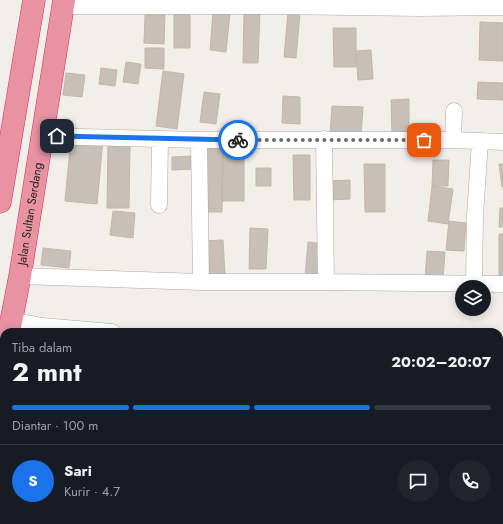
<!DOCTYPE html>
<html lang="id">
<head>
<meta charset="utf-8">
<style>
	body { margin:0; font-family:Jost,sans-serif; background:#20242c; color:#f1f3f6; height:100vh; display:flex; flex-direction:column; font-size:15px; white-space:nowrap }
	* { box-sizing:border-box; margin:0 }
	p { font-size:13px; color:#9ea1a6 }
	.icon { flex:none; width:22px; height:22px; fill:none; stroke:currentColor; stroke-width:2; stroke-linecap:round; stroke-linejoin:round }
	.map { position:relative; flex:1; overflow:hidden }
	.details { position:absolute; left:0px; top:328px; width:503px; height:196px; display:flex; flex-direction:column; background:#171b24; border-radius:12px 12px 0 0; box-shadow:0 2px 10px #0003 }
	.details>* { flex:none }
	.fabs { position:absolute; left:455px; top:280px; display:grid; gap:8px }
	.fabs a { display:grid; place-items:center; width:36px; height:36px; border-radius:50%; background:#171b24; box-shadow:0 2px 10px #0003; font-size:20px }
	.pin { position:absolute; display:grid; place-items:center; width:34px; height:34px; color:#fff; margin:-17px; border-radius:8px; box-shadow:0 2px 6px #0006 }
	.courier { position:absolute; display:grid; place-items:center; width:40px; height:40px; margin:-20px; border:3px solid #1a73e8; border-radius:50%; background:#fff; color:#222; box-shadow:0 1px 5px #0007 }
	.summary em { font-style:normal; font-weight:700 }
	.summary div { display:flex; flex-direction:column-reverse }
	.summary { display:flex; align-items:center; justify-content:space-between; height:68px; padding:0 12px }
	h1 { font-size:26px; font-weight:700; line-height:30px }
	.bar { display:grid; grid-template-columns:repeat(4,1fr); gap:6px 4px; align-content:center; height:48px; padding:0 12px }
	.bar i { height:5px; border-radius:3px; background:#363941 }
	.bar .current { background:#1a73e8 }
	.bar p { grid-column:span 4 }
	.line { display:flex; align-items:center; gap:10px; padding:0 12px; border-top:1px solid #363941 }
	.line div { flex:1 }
	.round { display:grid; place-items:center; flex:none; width:42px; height:42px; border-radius:21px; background:#20242c }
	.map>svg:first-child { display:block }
</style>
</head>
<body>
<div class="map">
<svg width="503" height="524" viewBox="0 0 503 524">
	<rect width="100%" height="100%" fill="#f2efe9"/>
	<path fill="#c7bfb8" stroke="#c4b6ab" d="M174,11H190V48H174Z
		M244,11H260L258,63H243Z
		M213,12L230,13L226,52L210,50Z
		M288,12L300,13L296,58L284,57Z
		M145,15H165L164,44L144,43Z
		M480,22L503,23V61L479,60Z
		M333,28H356V67H334Z
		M145,48H164V69L145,68Z
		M371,50L373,79L358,80L356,51Z
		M126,62L141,64L138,84L123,82Z
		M101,68L117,70L115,86L99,84Z
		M163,71L184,74L177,129L156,126Z
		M66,73L85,75L82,97L63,95Z
		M478,82L503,83V100L477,99Z
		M204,92L220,94L216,124L200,122Z
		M283,96L300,97V124L282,123Z
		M409,99V133L392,134L391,100Z
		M332,106L363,107L361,137L330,135Z
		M71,138L103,140L97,204L65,201Z
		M207,143L223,144L222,212H206Z
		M108,144H130L129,208H107Z
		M223,154H244V201H222Z
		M293,155H310V200H294Z
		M194,156L195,169L172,170V157Z
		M433,160H449L448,186H432Z
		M364,164H385V212H365Z
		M499,164H503V187H502Z
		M256,168H271V186H256Z
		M350,180V199L328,200V181Z
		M432,186L453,189L448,224L428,221Z
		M500,208H503V227H499Z
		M113,211L135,213L133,238L110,235Z
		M449,221L466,223L464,251L446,250Z
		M250,228L268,229L266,269H249Z
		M499,234H503V280H499Z
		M223,240L225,274L204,275L203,241Z
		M308,242L324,244L321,278L305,276Z
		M43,248L71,251L69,268L41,265Z
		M427,251L445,252L443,280L425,278Z"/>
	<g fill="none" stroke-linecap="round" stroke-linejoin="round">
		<defs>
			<path id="minor" d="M62,6H277L419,8L503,7
				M42,136L199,140H453L503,142
				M324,139L326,282
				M199,140L201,282
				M453,140L454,111
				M159,205L160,139
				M20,276L201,282H326L503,284
				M474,284L475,216L480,141
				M11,320L42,326L112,332"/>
			<g id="highway">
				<path d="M0,202L34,0"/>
				<path id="s1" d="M9,332L20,276L64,0"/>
				<path d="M0,377L4,355"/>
			</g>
		</defs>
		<use href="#minor" stroke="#a9a9a9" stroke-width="17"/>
		<use href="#highway" stroke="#dc2a67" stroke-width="23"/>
		<use href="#minor" stroke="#fff" stroke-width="16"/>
		<use href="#highway" stroke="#e892a2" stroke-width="22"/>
	</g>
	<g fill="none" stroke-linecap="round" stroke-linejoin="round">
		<path stroke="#6b6a68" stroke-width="4" stroke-dasharray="0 7.2" d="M238,140H424"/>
		<path stroke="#1a73e8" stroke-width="5" d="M57,136L238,140"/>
	</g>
	<g text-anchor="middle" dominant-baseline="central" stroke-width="4" stroke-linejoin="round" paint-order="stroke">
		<g font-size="12" fill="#222" stroke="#fff">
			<text stroke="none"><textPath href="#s1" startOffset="120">Jalan Sultan Serdang</textPath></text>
		</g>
	</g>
</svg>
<div class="fabs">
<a><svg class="icon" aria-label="layers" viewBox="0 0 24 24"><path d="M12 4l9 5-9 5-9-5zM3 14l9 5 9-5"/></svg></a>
</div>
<div class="pin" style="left:424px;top:140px;background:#ea580c"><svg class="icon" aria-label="bag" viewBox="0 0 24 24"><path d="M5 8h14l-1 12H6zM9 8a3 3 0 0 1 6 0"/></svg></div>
<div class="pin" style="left:57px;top:136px;background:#1f2937"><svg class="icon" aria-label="home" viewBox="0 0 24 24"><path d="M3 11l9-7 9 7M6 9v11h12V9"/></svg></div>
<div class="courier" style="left:238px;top:140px"><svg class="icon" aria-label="bike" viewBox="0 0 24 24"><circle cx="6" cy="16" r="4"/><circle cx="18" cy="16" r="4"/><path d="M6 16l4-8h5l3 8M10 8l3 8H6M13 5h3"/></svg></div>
<section class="details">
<div class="summary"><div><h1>2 mnt</h1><p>Tiba dalam</p></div><em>20:02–20:07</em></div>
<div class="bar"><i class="current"></i><i class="current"></i><i class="current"></i><i></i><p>Diantar · 100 m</p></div>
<div class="line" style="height:72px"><b class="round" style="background:#1a73e8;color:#fff">S</b><div><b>Sari</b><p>Kurir · 4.7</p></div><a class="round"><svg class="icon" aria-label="chat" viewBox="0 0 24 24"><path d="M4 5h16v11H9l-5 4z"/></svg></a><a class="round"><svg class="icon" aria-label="phone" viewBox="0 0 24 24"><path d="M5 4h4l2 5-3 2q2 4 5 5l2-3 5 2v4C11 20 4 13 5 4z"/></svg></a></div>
</section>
</div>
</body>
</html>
